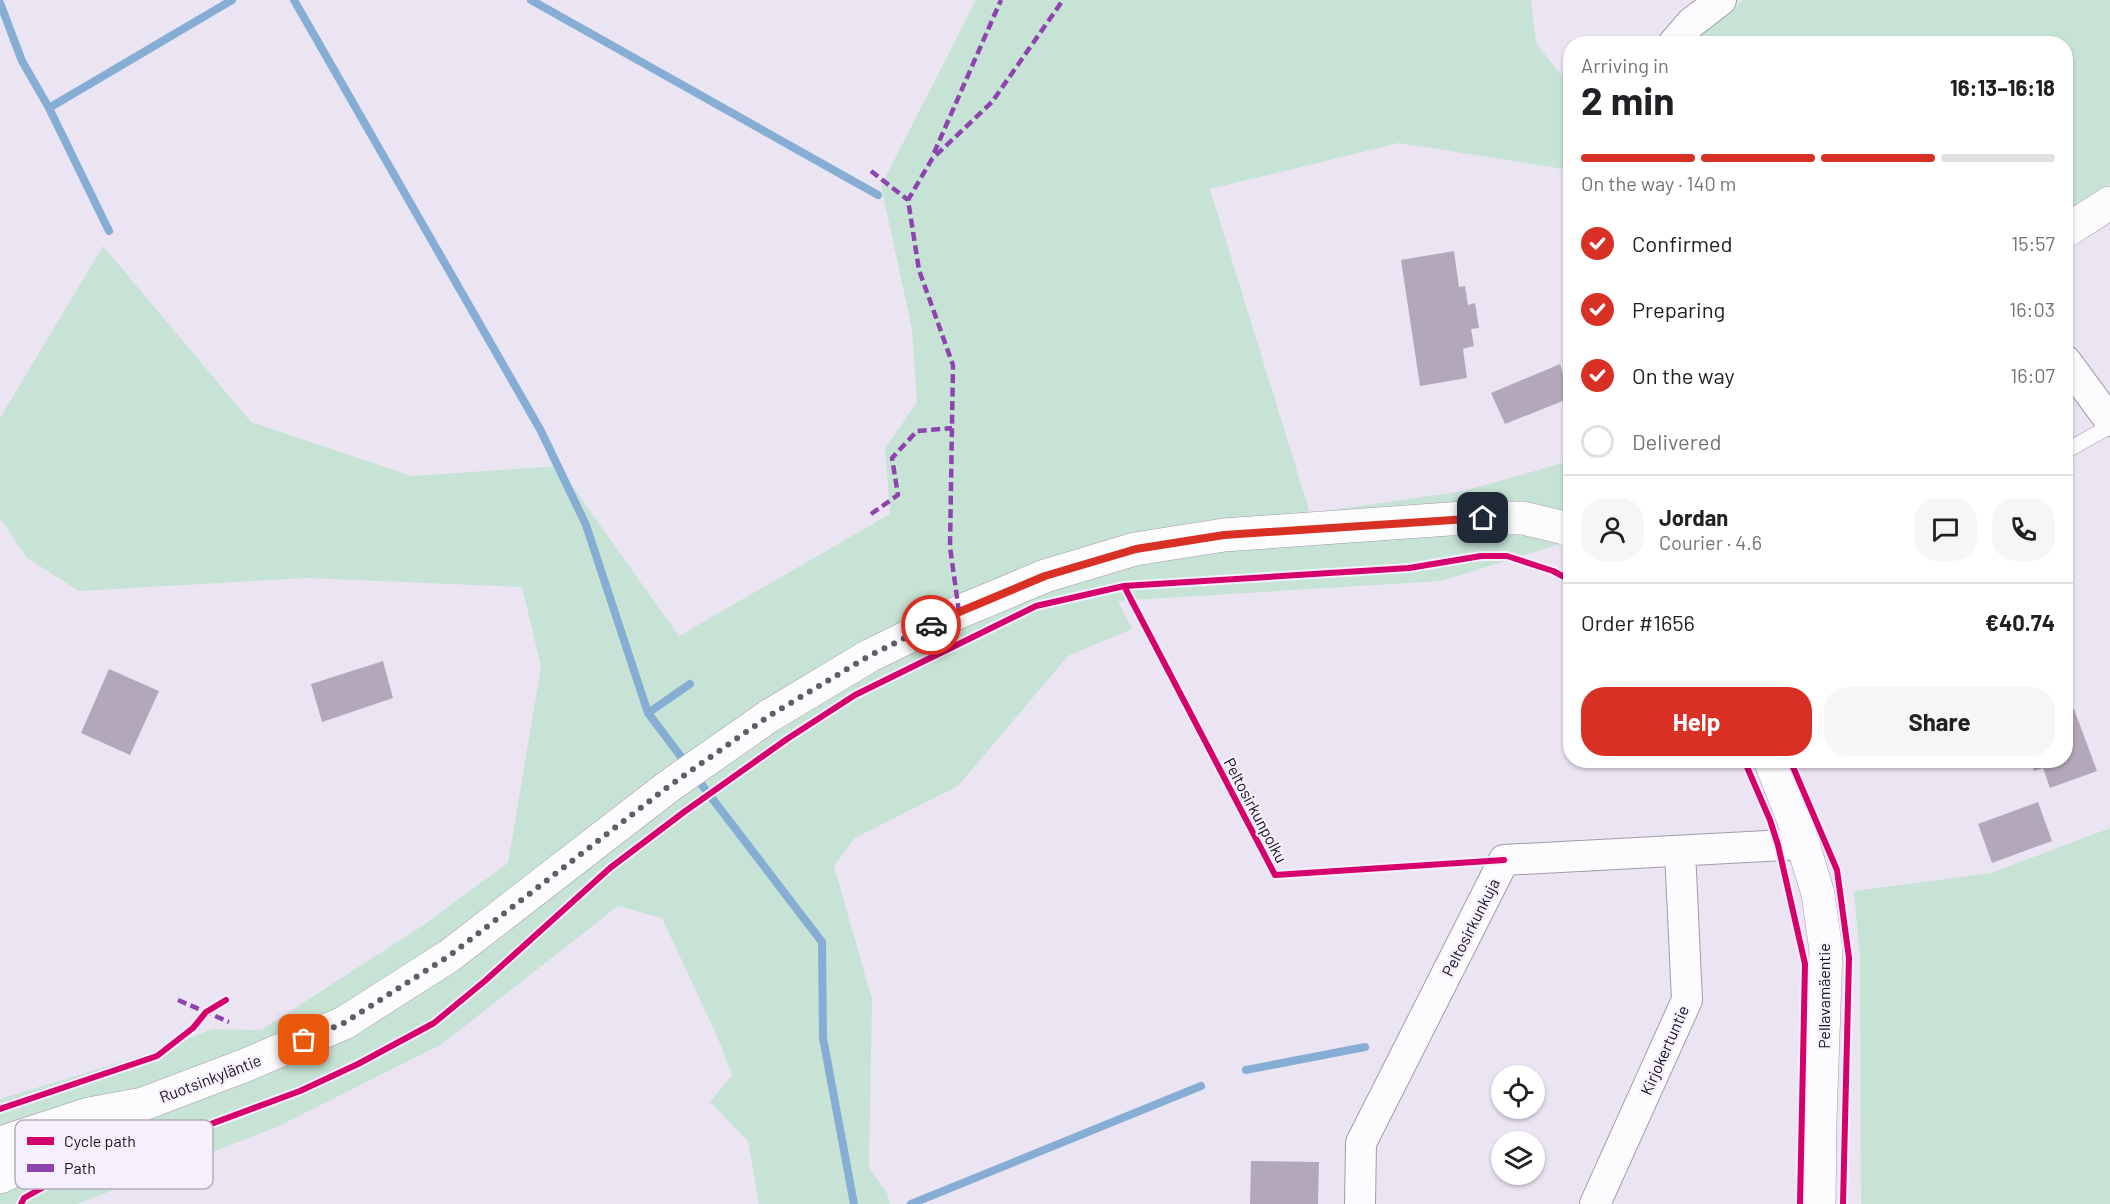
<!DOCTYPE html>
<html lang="en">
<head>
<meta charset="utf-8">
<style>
	body { margin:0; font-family:Barlow,sans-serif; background:#f6f6f6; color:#202124; height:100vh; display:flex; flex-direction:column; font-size:22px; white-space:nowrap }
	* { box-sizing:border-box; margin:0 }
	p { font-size:20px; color:#757577 }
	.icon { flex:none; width:33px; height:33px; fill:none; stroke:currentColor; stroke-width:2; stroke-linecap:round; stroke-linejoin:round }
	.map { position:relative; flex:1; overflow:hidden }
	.sheet { position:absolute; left:1563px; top:36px; width:510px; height:732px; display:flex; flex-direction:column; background:#fff; border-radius:24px; box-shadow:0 2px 4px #0004 }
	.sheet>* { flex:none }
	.tools { position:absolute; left:1491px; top:1065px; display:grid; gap:12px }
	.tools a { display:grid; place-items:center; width:54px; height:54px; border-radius:50%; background:#fff; box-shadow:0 2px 4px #0004; font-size:30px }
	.pin { position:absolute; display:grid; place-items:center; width:51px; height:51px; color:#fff; margin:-26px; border-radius:12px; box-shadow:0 3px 9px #0006 }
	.courier { position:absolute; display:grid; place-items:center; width:60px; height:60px; margin:-30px; border:4px solid #d93025; border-radius:50%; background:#fff; color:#222; box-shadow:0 2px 8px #0007 }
	.head em { font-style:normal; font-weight:700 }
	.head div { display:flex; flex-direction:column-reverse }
	.head { display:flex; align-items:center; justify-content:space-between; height:102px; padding:0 18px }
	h1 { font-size:39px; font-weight:700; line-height:45px }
	.bar { display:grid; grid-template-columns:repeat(4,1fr); gap:9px 6px; align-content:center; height:72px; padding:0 18px }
	.bar i { height:8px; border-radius:4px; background:#e0e0e0 }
	.bar .current { background:#d93025 }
	.bar p { grid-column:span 4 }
	.line { display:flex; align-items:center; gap:15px; padding:0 18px; border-top:2px solid #e0e0e0 }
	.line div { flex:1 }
	.round { display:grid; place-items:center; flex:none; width:63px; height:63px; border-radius:24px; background:#f6f6f6 }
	ol { padding:0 18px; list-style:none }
	li { display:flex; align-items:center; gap:18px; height:66px }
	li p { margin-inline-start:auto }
	li .icon { padding:6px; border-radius:50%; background:#d93025; color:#fff; stroke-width:4 }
	li:last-child { color:#757577 }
	li i { width:33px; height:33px; border:3px solid #e0e0e0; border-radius:50% }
	.action { display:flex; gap:12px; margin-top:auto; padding:12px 18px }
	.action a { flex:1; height:69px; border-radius:24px; background:#d93025; color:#fff; font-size:24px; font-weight:700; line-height:69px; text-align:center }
	.action a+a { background:#f6f6f6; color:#202124 }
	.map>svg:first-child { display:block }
</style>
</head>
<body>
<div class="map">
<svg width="2110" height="1204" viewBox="0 0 2110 1204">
	<rect width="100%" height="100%" fill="#ebe5f3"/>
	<path fill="#c7e3d6" d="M976,0H1531L1536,43L1570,86V170L1399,143L1210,189L1310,513L1464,491L1570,461V541L1441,581L1118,601L1132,629L1068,656L958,786L855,838L834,866L872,999L869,1168L887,1193L890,1204H759L748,1141L710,1102L732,1075L717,1036L662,918L618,906L442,1044L277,1127L77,1204H0V1099L157,1051L212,1029L261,1030L422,926L508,863L541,667L522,587L307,578L79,591L27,558L0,518V418L103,246L251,422L412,476L558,466L679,636L890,514L885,449L917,402L912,329L881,186Z
		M1743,0H2110V184L2066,212V44H1692Z
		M2110,828V1204H1861L1860,957L1854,891L1991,873Z"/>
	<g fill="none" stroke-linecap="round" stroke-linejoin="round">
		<path stroke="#86aed4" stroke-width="8" d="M294,0L541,431L586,525L648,713L688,766
			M531,0L878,195
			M0,3L22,61L49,108
			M109,231L49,108L232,0
			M648,713L690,684
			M695,776L822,942L823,1038L854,1204
			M1246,1070L1365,1047
			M911,1204L1201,1086"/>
	</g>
	<path fill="#b3a8b9" d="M1454,251L1459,287L1465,286L1468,305L1475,303L1479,328L1471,329L1474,346L1463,349L1467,378L1420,386L1401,260Z
		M1560,364L1570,398L1505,424L1491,393Z
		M383,661L393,698L322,722L311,684Z
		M109,669L159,691L130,755L81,733Z
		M2074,709L2097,771L2050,788L2043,768L2034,771L2031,760H2066V712Z
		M2038,802L2052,841L1992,863L1978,824Z
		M1251,1161L1319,1162L1318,1204H1250Z"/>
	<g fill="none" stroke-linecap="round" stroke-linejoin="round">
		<defs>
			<path id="service" d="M2066,451L2110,426"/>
			<path id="minor" d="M1673,44L1691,23L1721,0
				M2066,361L2110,421
				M1360,1204L1361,1143L1504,860L1803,844
				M1595,1204L1687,1000L1680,851"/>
			<path id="tertiary" d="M2066,231L2110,203
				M1770,760L1803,844L1818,894L1826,951L1820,1120L1819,1204
				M0,1143L89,1114L143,1104L246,1065L344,1023L449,956L669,786L769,716L869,656L959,612L1045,576L1135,549L1224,535L1463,518H1523L1565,528L1570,531
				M0,1177L109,1126"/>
		</defs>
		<use href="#service" stroke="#a19ca8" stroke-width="16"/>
		<use href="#minor" stroke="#a19ca8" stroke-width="32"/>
		<use href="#tertiary" stroke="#a19ca8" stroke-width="34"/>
		<use href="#service" stroke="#fcfbfd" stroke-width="15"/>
		<use href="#minor" stroke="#fcfbfd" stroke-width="30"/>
		<use href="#tertiary" stroke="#fcfbfd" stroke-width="33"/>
		<path stroke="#8e44ad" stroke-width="4.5" stroke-dasharray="9 4.5" stroke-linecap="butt" d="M934,153L1001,0
			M871,171L908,200
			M871,514L898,495L892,458L917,431L952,428
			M959,612L950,547L953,365L919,270L908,200L932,159L992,102L1063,0
			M178,1000L229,1022"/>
		<defs>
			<path id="cycleway" d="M1124,586L1275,875L1504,860
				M1744,760L1770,820L1778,845L1805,964L1800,1204
				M1790,760L1837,870L1849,958L1843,1204
				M0,1109L157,1056L193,1028L206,1012L226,1000
				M21,1204L24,1198L49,1184L300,1091L358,1064L434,1023L486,980L610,868L684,812L787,739L855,695L1036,606L1124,586L1409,568L1481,556H1507L1553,571L1570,580"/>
		</defs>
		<use href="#cycleway" stroke="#f5effe" stroke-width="10"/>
		<use href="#cycleway" stroke="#d6006c" stroke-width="6"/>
	</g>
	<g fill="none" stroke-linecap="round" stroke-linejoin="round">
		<path stroke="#615c67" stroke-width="6" stroke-dasharray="0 10.8" d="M304,1040L344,1023L449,956L669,786L769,716L869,656L931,625"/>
		<path stroke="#d93025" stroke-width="8" d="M931,625L959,612L1045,576L1136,549L1224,535L1483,518"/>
	</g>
	<g text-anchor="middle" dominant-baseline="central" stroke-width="4.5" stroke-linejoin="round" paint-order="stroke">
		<g font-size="16" fill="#17131c" stroke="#f5effe">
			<text transform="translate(1256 810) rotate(62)">Peltosirkunpolku</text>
			<text transform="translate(1470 927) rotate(-63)">Peltosirkunkuja</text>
			<text transform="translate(1823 996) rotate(-90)">Pellavamäentie</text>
			<text transform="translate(1664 1050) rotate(-66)">Kirjokertuntie</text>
			<text transform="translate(210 1078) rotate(-21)">Ruotsinkyläntie</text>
		</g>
	</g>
	<rect x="15" y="1120" width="198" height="69" rx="9" fill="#f5effe" stroke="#b2adba" stroke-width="1.5"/>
	<rect x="27" y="1137" width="27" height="8" fill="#d6006c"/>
	<rect x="27" y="1164" width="27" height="8" fill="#8e44ad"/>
	<g font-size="16" fill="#17131c">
		<text x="64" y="1147">Cycle path</text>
		<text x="64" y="1174">Path</text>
	</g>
</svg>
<div class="tools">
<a><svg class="icon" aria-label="locate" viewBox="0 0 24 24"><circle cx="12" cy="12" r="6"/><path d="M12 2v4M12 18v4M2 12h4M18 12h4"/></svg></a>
<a><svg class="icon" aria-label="layers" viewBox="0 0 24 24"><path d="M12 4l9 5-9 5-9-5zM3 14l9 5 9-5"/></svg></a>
</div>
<div class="pin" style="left:304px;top:1040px;background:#ea580c"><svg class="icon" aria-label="bag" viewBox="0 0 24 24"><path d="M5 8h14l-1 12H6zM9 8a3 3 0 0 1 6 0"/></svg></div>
<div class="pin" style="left:1483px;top:518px;background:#1f2937"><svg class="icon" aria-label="home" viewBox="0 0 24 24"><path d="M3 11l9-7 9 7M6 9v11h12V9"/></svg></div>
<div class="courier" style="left:931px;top:625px"><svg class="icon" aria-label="car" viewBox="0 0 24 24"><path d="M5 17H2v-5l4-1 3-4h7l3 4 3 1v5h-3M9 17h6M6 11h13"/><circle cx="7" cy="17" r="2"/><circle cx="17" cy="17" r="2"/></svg></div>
<section class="sheet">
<div class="head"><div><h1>2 min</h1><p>Arriving in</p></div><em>16:13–16:18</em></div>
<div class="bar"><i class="current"></i><i class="current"></i><i class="current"></i><i></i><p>On the way · 140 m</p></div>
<ol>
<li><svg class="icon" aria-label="check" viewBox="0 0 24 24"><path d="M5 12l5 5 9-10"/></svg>Confirmed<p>15:57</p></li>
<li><svg class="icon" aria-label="check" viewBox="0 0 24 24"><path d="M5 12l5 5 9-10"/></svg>Preparing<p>16:03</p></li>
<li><svg class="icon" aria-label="check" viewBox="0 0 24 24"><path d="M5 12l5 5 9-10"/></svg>On the way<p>16:07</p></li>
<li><i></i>Delivered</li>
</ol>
<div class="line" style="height:108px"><a class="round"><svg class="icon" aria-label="person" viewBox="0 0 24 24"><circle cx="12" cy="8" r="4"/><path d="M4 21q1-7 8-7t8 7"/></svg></a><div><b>Jordan</b><p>Courier · 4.6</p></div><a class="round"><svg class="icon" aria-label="chat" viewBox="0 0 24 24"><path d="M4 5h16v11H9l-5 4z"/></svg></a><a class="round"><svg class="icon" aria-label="phone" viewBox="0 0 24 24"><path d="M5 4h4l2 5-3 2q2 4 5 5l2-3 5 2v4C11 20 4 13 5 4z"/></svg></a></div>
<div class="line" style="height:78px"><div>Order #1656</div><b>€40.74</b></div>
<div class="action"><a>Help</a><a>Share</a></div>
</section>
</div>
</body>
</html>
